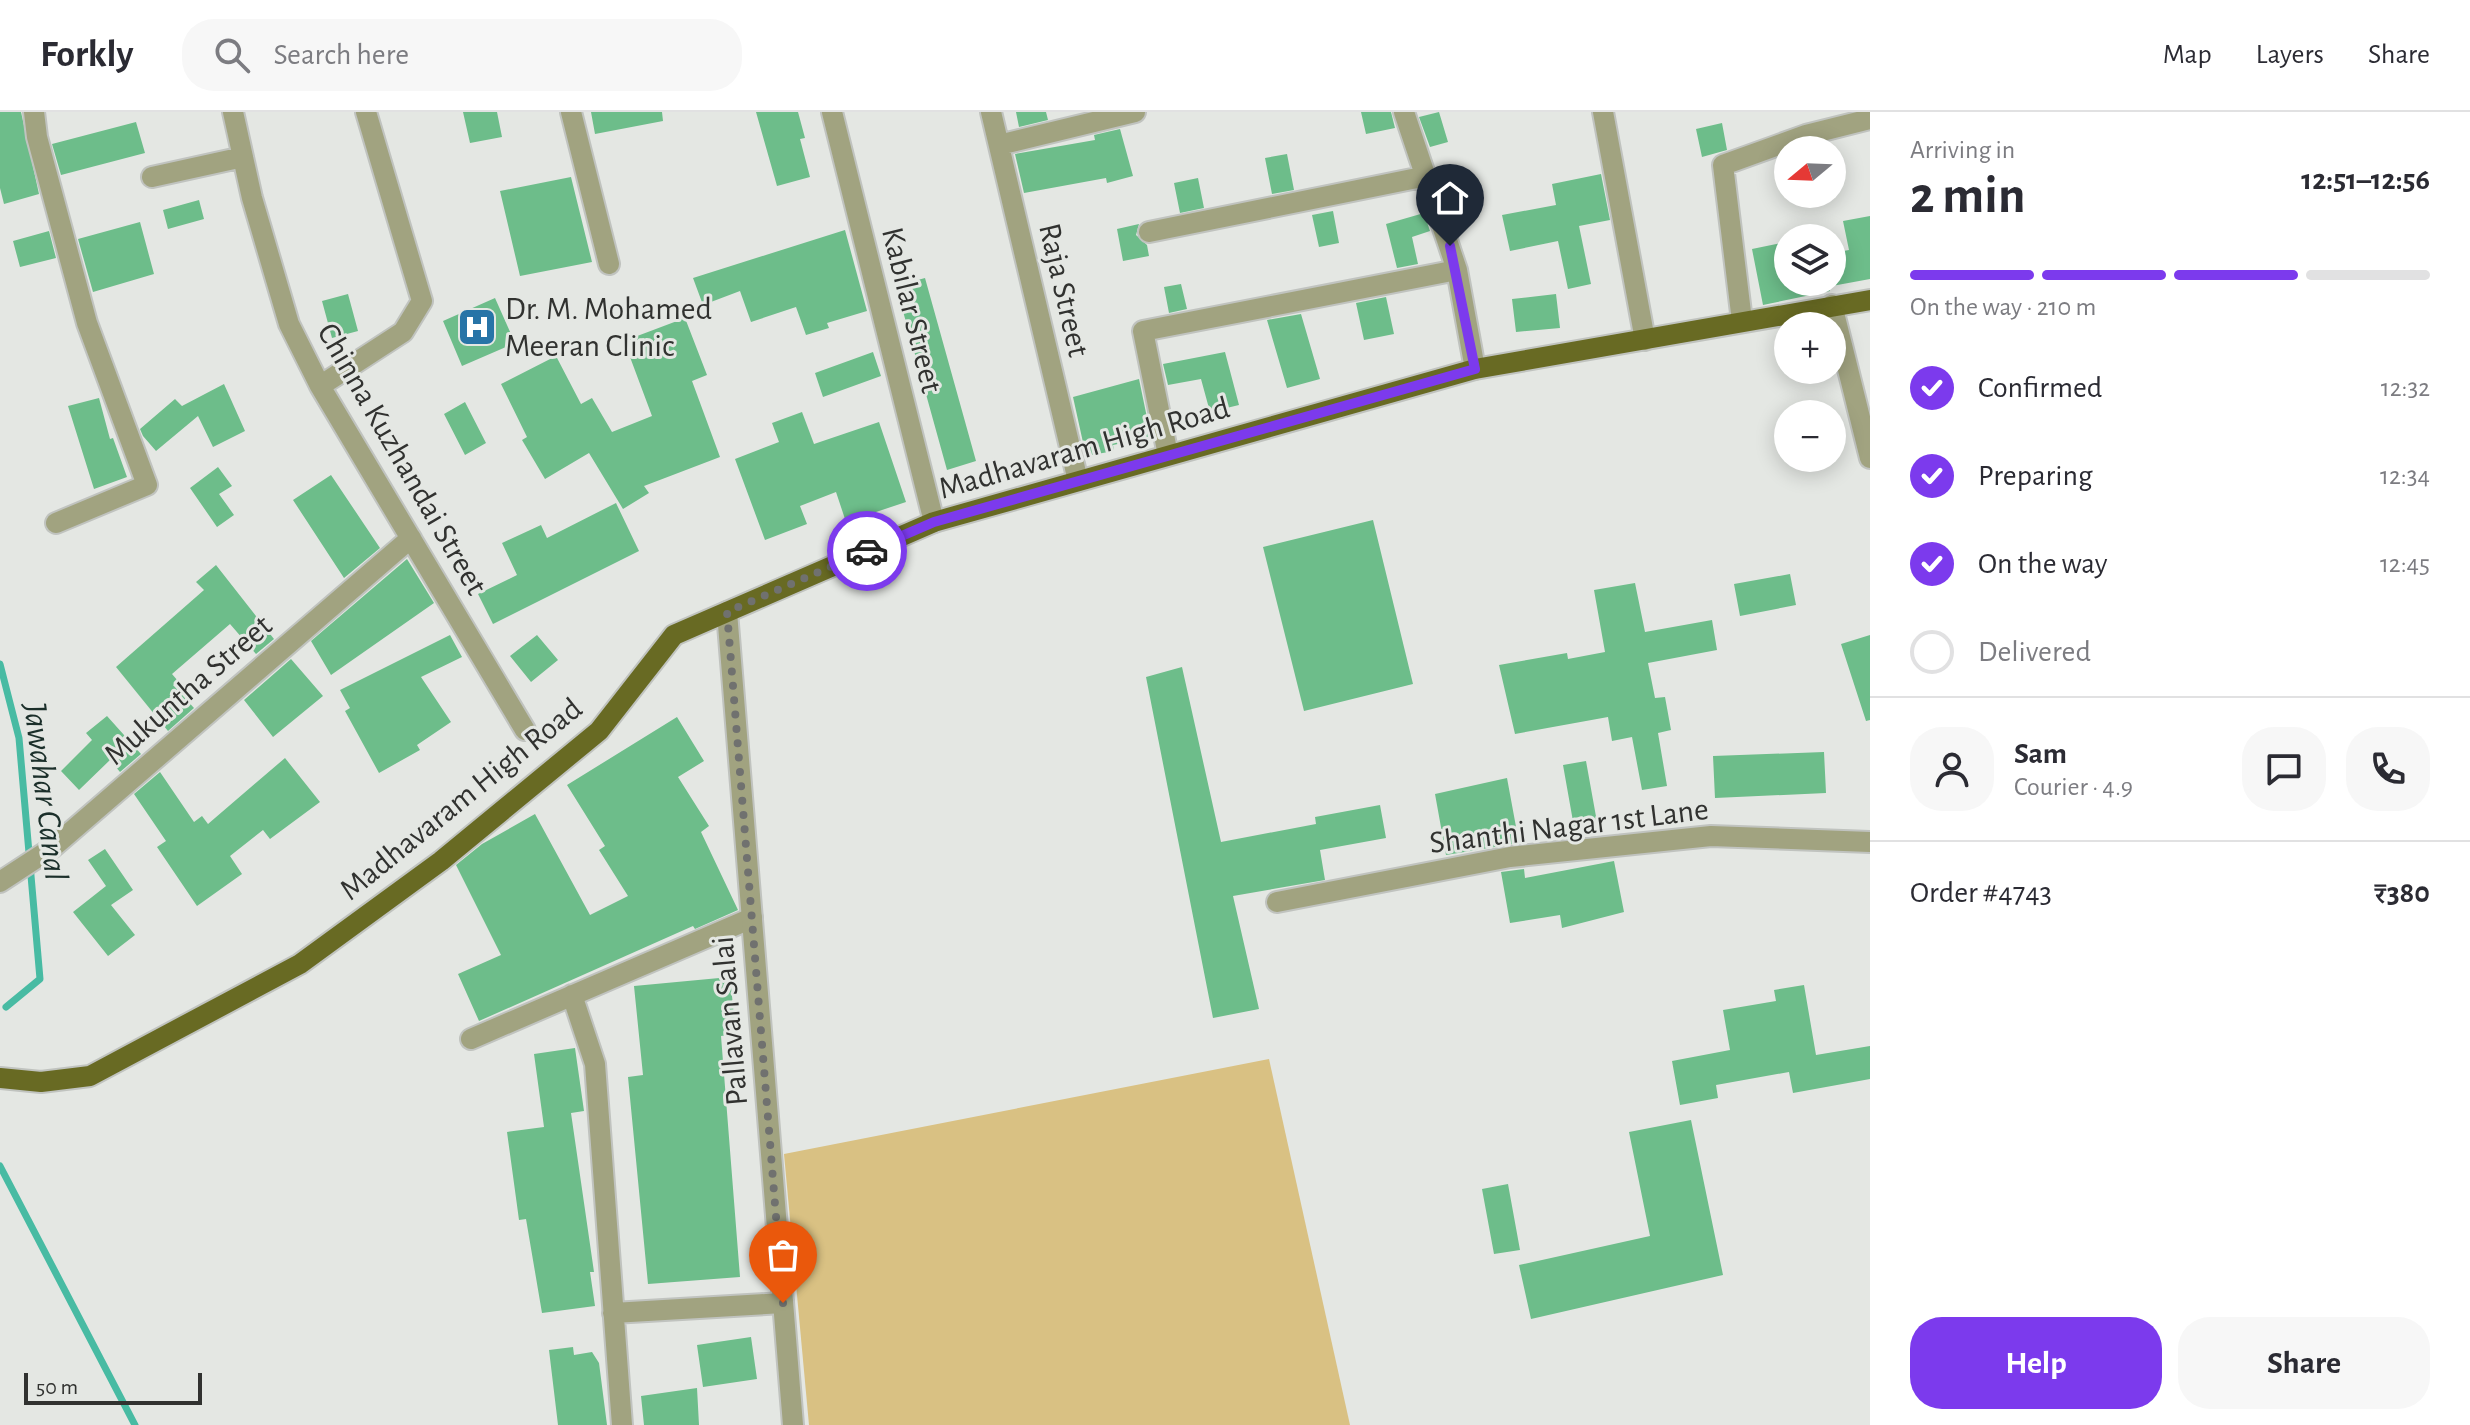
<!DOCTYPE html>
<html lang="en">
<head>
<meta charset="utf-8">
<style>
	body { margin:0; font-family:"Alegreya Sans",sans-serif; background:#f7f7f7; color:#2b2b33; height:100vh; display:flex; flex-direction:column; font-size:30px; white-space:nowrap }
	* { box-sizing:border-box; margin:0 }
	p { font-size:26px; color:#7c7c81 }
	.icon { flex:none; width:44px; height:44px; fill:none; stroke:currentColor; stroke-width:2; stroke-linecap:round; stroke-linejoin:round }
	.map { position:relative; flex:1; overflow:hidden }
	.details { display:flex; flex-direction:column; background:#fff; width:600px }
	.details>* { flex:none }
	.needle { width:52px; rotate:251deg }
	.controls { position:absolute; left:1774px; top:24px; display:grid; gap:16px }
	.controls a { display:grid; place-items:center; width:72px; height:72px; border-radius:50%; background:#fff; box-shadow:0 4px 20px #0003; font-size:40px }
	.scale { position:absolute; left:24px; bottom:20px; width:178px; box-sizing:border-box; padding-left:8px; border:4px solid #313230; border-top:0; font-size:22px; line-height:28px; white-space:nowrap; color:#313230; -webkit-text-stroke:6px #e4e7e3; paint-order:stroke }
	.pin { position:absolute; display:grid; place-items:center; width:68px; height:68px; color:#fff; margin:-82px -34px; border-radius:50% 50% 50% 0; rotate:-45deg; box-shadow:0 0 8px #0007 }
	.pin .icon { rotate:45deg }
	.courier { position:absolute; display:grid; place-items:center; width:80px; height:80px; margin:-40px; border:6px solid #7c3aed; border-radius:50%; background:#fff; color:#222; box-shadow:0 2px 10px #0007 }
	.headline em { font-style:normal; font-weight:700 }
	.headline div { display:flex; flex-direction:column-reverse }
	.headline { display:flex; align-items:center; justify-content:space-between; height:136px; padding:0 40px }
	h1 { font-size:52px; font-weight:700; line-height:60px }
	.bar { display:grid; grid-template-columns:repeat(4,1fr); gap:12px 8px; align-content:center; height:96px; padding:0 40px }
	.bar i { height:10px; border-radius:6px; background:#e1e1e2 }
	.bar .active { background:#7c3aed }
	.bar p { grid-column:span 4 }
	.line { display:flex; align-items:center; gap:20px; padding:0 40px; border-top:2px solid #e1e1e2 }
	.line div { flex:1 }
	.round { display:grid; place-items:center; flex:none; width:84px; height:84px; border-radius:32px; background:#f7f7f7 }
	ol { padding:0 40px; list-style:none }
	li { display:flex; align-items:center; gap:24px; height:88px }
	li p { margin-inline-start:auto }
	li .icon { padding:8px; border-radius:50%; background:#7c3aed; color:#fff; stroke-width:4 }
	li:last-child { color:#7c7c81 }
	li i { width:44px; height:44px; border:4px solid #e1e1e2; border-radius:50% }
	.button { display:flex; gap:16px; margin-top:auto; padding:16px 40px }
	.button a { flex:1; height:92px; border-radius:32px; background:#7c3aed; color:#fff; font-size:32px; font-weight:700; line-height:92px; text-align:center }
	.button a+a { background:#f7f7f7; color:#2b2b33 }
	header { display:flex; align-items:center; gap:48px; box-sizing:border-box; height:112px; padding:0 40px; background:#fff; border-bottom:2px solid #e1e1e2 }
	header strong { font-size:38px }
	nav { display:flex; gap:44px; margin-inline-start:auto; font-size:28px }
	.search { width:560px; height:72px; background:#f7f7f7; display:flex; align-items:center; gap:20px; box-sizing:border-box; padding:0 28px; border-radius:32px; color:#7c7c81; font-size:30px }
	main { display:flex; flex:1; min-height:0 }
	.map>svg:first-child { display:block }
</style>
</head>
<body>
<header>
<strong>Forkly</strong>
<div class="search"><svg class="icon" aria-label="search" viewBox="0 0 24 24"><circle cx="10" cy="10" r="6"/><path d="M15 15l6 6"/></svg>Search here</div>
<nav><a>Map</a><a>Layers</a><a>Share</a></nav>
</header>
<main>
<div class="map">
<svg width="1870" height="1313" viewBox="0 0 1870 1313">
	<rect width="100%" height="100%" fill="#e4e7e3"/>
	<path fill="#d9c183" d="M1269,947L1350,1313H809L784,1042Z"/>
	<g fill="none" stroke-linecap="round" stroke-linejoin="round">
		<path stroke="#48bba3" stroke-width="7" d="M0,552L19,626L40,867L6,895
			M0,1054L135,1313"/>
	</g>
	<path fill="#6dbd8a" d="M0,0H21L39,82L4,92L0,76Z
		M463,0H497L502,25L470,31Z
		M591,0H662L663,9L595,22Z
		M756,0H798L805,26L800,27L810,65L777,74Z
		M1016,0H1046L1048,8L1019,15Z
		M1361,0H1391L1395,16L1366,22Z
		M1439,0L1448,30L1430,35L1419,5Z
		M136,10L145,41L61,63L52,32Z
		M1722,11L1727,38L1702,45L1696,17Z
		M1120,17L1133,64L1107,71L1106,66L1024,81L1015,42L1095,28L1094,23Z
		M1287,42L1294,78L1272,82L1265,46Z
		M1601,62L1610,108L1579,114L1591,172L1568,177L1558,129L1510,139L1502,103L1556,93L1552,72Z
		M571,65L592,150L520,164L500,79Z
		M1198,66L1204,96L1180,101L1174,71Z
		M199,88L204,107L168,117L163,98Z
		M1333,99L1339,131L1319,135L1312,103Z
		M1424,101L1430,119L1412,125L1418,152L1397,156L1386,112Z
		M1870,104V167L1832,174V141L1849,138L1843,109Z
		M140,110L154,162L93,180L78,127Z
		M1139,112L1136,123L1147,133L1149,144L1123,149L1117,117Z
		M845,118L867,199L827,211L829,216L806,223L796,195L751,210L740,179L703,193L693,166Z
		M49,119L56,146L20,155L13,129Z
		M1786,130L1788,170H1829L1830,179L1763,193L1752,137Z
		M925,166L976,349L947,358L896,174Z
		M1181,172L1187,197L1169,201L1164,175Z
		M348,182L358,219L332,226L322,189Z
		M1556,182L1560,216L1516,220L1512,187Z
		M1386,185L1394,222L1364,228L1356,191Z
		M495,186L515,231L462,254L443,209Z
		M1301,202L1320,267L1287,276L1267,208Z
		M685,206L707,263L692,269L720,345L644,374L649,381L623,397L589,341L545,367L522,328L527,325L501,272L556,244L581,292L592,286L612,320L652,304L624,229Z
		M873,240L881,264L823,285L815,261Z
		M1225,240L1239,293L1210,300L1201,267L1168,273L1163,252Z
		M1139,267L1151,325L1113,333L1114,339L1086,344L1073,285Z
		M224,272L245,319L213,335L198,304L156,339L143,324L140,317L175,287L182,294Z
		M99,286L110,327L113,326L127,365L94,377L68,294Z
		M465,290L486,331L465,343L444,302Z
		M802,300L814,332L879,310L906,390L846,410L836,380L800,394L807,412L765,428L735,347L779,330L772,311Z
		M218,355L232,374L219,382L234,403L217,415L190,376Z
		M331,363L380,436L344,466L293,388Z
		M616,391L639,439L493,512L478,482L517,463L502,431L541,413L547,426Z
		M1373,408L1413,572L1304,599L1263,435Z
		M407,447L434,491L331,563L311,529Z
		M216,453L274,527L256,542L230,512L172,562L178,569L173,573L194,596L168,619L116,555L204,478L196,470Z
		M1790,462L1796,493L1740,504L1734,472Z
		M1635,471L1645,520L1712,508L1717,538L1648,551L1655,586L1665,585L1671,618L1658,621L1667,674L1642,678L1632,625L1612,629L1608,605L1515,622L1499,553L1567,541L1568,547L1605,540L1594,478Z
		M450,523L462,545L421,565L451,610L417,633L420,638L379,661L345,599L350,596L340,578Z
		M537,523L558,548L531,570L510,544Z
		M1870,523V608L1866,609L1841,532Z
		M291,547L323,584L273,625L244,588Z
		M1182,555L1221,730L1316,712L1315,705L1380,693L1386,726L1320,738L1325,768L1233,784L1259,897L1213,906L1146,565Z
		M107,604L141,642L120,660L110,648L79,678L61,659L92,628L86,621Z
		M677,605L704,649L678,665L709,714L701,720L738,798L695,817L693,814L479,909L458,862L501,843L456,753L482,732L535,702L590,803L628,784L599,738L605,734L567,673Z
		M1824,640L1826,681L1715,686L1713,644Z
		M285,646L320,690L270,727L263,718L230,744L242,762L197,794L157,735L166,729L134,682L160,660L194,710L202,704L208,712Z
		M1586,649L1597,710L1574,715L1563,653Z
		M1507,666L1519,731L1446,743L1435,682Z
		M105,737L133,778L111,793L135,823L108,844L73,800L106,774L88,748Z
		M1614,749L1624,800L1562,816L1560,803L1510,811L1501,760L1524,757L1525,766Z
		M730,865L736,922L721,924L740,1165L648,1172L628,965L643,963L634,874Z
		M1804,873L1816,943L1870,934V967L1793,981L1789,960L1716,973L1718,986L1680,993L1672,949L1730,938L1723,898L1776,889L1774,878Z
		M575,936L584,999L571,1001L594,1160H590L595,1194L542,1201L526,1107L519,1108L507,1020L544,1015L534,942Z
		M1691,1008L1723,1163L1531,1207L1519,1153L1650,1124L1629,1020Z
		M1508,1072L1520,1138L1494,1142L1482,1077Z
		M751,1225L757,1267L703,1275L697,1233Z
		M573,1235L574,1243L592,1240L599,1251L607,1313H558L549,1238Z
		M697,1276L699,1313H644L641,1284Z"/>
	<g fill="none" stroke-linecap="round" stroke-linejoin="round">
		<defs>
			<path id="minor" d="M34,0L37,25L87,211L147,373L56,411
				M233,0L252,86L289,212L320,274L525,618
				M571,0L609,152
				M832,0L934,410
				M991,0L1078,369
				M1404,0L1457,158L1475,257
				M1603,0L1645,228
				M999,33L1135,0
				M152,65L243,45
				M1149,120L1427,64
				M1832,193L1870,346
				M1742,209L1723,53L1806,23L1870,7
				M320,274L403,220L422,189L366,0
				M1168,343L1143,219L1457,158
				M0,770L52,736L411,426
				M1277,790L1510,745L1711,724L1870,730
				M572,883L595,952L622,1313
				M471,927L752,806
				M613,1201L783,1191"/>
			<path id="tertiary" d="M727,500L793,1313"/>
			<path id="primary" d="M0,966L41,970L90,964L300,852L441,749L599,619L674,523L934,410L1475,257L1870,188"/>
		</defs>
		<use href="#minor" stroke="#c0c3bf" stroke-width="24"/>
		<use href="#tertiary" stroke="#c0c3bf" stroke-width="24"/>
		<use href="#primary" stroke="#c0c3bf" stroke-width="24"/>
		<use href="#minor" stroke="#a1a380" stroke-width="20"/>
		<use href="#tertiary" stroke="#a1a380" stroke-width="20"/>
		<use href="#primary" stroke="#686a23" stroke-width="20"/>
	</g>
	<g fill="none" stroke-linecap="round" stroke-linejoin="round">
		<path stroke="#70716f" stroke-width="8" stroke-dasharray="0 14.4" d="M783,1191L727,500L867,439"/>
		<path stroke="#7c3aed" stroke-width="10" d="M867,439L934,410L1475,257L1450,134"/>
	</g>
	<defs>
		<symbol id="hospital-square" viewBox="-11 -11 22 22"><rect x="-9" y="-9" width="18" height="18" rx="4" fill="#2774a7" stroke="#e4e7e3"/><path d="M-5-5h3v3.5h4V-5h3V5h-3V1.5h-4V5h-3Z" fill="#fff"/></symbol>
	</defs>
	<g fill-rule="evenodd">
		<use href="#hospital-square" x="455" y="193" width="44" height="44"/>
	</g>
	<g text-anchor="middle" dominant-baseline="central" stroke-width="6" stroke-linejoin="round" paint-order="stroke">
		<g font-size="32" fill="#313230" stroke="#e4e7e3">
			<text transform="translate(1064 178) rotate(77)">Raja Street</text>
			<text transform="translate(912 198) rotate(76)">Kabilar Street</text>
			<text transform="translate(1084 336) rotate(-16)">Madhavaram High Road</text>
			<text transform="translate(402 347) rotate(60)">Chinna Kuzhandai Street</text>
			<text transform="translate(188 578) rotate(-41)">Mukuntha Street</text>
			<text transform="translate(461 687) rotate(-39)">Madhavaram High Road</text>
			<text transform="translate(1569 714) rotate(-7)">Shanthi Nagar 1st Lane</text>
			<text transform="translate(730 909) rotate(-95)">Pallavan Salai</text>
		</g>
		<g font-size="32" fill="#313230" stroke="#e4e7e3" text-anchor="start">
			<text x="505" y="197">Dr. M. Mohamed<tspan x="505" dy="37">Meeran Clinic</tspan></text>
		</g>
		<g font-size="34" font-style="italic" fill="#1b2f2a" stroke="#e4e7e3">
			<text transform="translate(45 680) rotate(83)">Jawahar Canal</text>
		</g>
	</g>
</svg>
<div class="controls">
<a><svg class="needle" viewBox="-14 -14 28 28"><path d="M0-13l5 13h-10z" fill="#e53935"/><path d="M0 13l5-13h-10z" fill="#7c7c81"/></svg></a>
<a><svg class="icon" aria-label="layers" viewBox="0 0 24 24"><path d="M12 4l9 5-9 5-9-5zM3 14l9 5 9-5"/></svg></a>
<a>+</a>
<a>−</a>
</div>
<div class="scale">50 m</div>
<div class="pin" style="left:783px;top:1191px;background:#ea580c"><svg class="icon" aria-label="bag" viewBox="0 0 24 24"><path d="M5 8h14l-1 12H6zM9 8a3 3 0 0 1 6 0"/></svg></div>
<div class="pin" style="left:1450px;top:134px;background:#1f2937"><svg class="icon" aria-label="home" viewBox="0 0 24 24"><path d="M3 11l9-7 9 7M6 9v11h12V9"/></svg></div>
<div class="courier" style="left:867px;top:439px"><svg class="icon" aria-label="car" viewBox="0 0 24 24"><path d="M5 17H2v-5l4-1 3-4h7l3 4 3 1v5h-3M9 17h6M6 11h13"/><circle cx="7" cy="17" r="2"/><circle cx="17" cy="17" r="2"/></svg></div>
</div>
<section class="details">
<div class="headline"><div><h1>2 min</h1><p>Arriving in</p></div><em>12:51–12:56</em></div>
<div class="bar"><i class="active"></i><i class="active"></i><i class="active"></i><i></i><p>On the way · 210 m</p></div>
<ol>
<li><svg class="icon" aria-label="check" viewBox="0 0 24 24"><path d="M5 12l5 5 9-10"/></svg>Confirmed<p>12:32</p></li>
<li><svg class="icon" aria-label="check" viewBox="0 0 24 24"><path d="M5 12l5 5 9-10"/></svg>Preparing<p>12:34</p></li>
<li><svg class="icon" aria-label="check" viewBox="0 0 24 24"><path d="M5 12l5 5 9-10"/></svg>On the way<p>12:45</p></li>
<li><i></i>Delivered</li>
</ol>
<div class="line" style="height:144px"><a class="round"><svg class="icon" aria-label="person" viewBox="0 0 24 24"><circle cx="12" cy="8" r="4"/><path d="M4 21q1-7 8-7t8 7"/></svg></a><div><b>Sam</b><p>Courier · 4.9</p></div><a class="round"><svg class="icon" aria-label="chat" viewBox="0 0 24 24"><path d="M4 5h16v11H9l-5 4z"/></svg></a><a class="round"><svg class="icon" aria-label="phone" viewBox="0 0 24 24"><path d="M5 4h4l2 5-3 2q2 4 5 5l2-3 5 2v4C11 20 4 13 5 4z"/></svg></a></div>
<div class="line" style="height:104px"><div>Order #4743</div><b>₹380</b></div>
<div class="button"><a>Help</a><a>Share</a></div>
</section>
</main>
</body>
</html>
